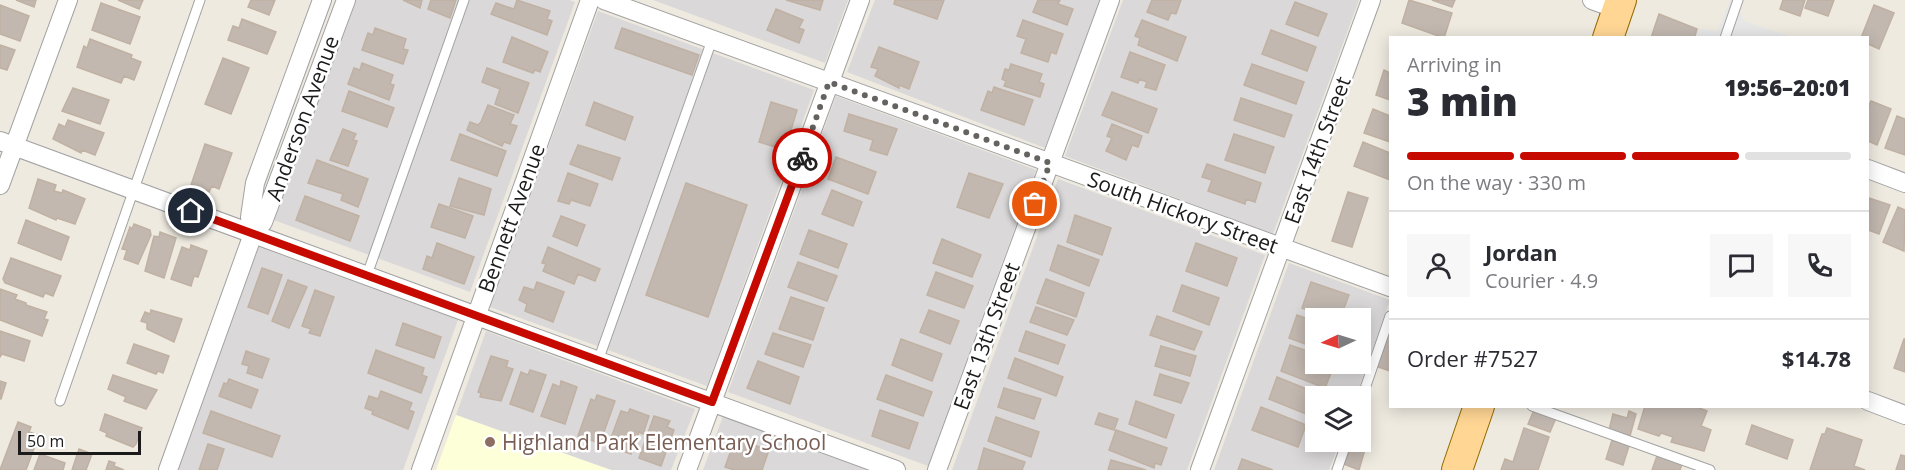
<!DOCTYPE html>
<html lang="en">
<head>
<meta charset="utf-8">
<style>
	body { margin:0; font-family:"Open Sans",sans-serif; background:#f7f7f7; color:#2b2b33; height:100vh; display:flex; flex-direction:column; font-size:22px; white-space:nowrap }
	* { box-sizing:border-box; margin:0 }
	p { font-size:20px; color:#7c7c81 }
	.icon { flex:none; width:33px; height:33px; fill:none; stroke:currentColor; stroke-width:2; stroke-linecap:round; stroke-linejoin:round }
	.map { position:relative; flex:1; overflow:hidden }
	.details { position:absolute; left:1389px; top:36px; width:480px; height:372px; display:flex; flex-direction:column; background:#fff; border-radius:0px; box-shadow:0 3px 15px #0003 }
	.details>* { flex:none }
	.needle { width:39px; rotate:266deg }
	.tools { position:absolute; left:1305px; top:308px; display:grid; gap:12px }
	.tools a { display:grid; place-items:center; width:66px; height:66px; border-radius:0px; background:#fff; box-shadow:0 3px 15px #0003; font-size:30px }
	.scale { position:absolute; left:18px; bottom:15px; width:123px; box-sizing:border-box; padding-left:6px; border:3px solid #1b1b1b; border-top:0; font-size:16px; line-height:21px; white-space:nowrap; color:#1b1b1b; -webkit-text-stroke:4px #fff; paint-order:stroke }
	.pin { position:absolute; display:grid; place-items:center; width:51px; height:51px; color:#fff; margin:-26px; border:3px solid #fff; border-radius:50%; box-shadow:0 2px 6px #0007 }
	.courier { position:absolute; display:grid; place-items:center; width:60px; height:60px; margin:-30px; border:4px solid #c70a00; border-radius:50%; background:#fff; color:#222; box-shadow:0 2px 8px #0007 }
	.overview em { font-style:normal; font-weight:800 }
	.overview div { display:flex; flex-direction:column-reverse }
	.overview { display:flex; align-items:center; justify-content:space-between; height:102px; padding:0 18px }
	h1 { font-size:39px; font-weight:800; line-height:45px }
	.bar { display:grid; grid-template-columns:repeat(4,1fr); gap:9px 6px; align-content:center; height:72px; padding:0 18px }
	.bar i { height:8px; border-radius:4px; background:#e1e1e2 }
	.bar .selected { background:#c70a00 }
	.bar p { grid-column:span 4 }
	.line { display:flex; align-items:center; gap:15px; padding:0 18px; border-top:2px solid #e1e1e2 }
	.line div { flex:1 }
	.round { display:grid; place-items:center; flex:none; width:63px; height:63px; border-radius:0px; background:#f7f7f7 }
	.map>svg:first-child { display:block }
</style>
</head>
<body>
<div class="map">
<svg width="1905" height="470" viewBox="0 0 1905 470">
	<rect width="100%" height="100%" fill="#eeeae0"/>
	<path fill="#dad8d8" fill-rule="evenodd" d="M350,0H569L575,2L470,292L271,219Z
		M653,0H848L825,63Z
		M875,0H1101L1045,148L847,72Z
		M1123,0H1359L1273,234L1065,156Z
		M598,11L814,90L707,386L490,307Z
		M836,96L1036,170L928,466L728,392Z
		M1058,179L1265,255L1187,470H952Z
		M259,247L458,320L403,470H178Z
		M1289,263L1390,300L1356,396H1316V441H1340L1329,470H1214ZM1316,318H1360V363H1316Z
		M486,331L695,409L671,470H611L456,415Z
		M723,416L868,470H703Z"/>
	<path fill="#fdffd8" d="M456,415L611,470H436Z"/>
	<path fill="#e7e7e7" d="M1730,0H1743L1739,11L1744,21L1792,37L1695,36L1697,29L1718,31Z"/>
	<path fill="#c2b8b0" stroke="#c0b1a2" stroke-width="1.5" d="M16,0H36L34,7Z
		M118,0H143L139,9Z
		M251,0H275L269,15L248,7Z
		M403,0H422L420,8Z
		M431,0H456L450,18L428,9Z
		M517,0L550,11L547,19L552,21L547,35L491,14L496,3L514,9Z
		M786,0H823L820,10Z
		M895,0H944L937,19L894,4Z
		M1038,0H1060L1058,4L1073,9L1067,25L1033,12Z
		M1152,0H1181L1176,14L1171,13L1168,20L1147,12Z
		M1409,0L1452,13L1444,38L1402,23Z
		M1432,0H1455L1452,7Z
		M1783,0H1805L1800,16L1780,9Z
		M1808,0H1834L1828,16L1805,8Z
		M1295,2L1327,14L1318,36L1286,24Z
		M101,3L140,17L130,44L92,30Z
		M0,5L29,16L20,41L0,34Z
		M1874,5L1894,13L1879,49L1868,44V38H1861Z
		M776,9L803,20L799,28L804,30L799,43L767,30Z
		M1659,14L1697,29L1695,36L1698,38H1651Z
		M242,19L276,32L267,54L228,40L233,26L239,28Z
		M1023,20L1063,34L1056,54L1051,52L1048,62L1021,53L1026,39L1017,36Z
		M1142,20L1186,37L1177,61L1138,45L1140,38L1135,36Z
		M375,28L406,39L403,49L408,50L403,64L362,50L368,33L373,35Z
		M622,28L699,55L692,75L615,48Z
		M1271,30L1316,47L1307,71L1262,54Z
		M512,37L548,52L540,72L535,70L533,73L503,62Z
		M90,39L132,55L131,58L141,62L134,80L124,76L121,83L77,67L84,46L87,48Z
		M0,45L15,50L7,70L0,68Z
		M879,47L919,62L909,89L899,85V88L875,76L878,69L871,67Z
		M1130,52L1165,65L1156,90L1145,87L1147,82L1139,79L1138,83L1121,77Z
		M223,58L249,68L231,114L205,104Z
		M362,63L393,75L390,84L394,85L389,100L348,84L354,68L360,70Z
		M1011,64L1042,74L1039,82L1044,84L1040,97L1004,86L1006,81L1002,79L1005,69L1009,70Z
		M1252,64L1304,82L1296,104L1244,85Z
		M487,68L529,83L518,113L495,104L500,89L482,82Z
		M1384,70L1390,73V100L1376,95Z
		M994,87L1033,100L1024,125L981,110L988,91L992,93Z
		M73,88L109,100L100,124L62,111Z
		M349,91L394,108L387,127L342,111Z
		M1112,92L1157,109L1148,133L1102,115Z
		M1241,98L1292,115L1284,137L1234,120Z
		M1871,101L1891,109L1877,145L1868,141V108Z
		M594,102L633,117L625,140L586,125Z
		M771,102L797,110L785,150L759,142Z
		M488,105L514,115L510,124L517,126L510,144L504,142L502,146L467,130L470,122L478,125L481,122Z
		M1373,109L1390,116V142L1364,133Z
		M849,114L897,129L887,155L870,150L873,140L844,131Z
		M1897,116L1905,119V155L1885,148Z
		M68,120L104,133L95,155L82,150L81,153L53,139L59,124L65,127Z
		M1112,124L1142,136L1138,147L1132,145L1126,160L1106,151L1112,138L1107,136Z
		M343,129L356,134L353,140L357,141L348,166L330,160Z
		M460,134L506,151L497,176L451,160Z
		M1234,134L1274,147L1265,173L1225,160Z
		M1363,142L1390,153V180L1354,166Z
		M205,144L232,153L219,189L212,186L209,192L191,185Z
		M578,145L620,158L612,180L570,164Z
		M836,157L876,172L868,194L828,179Z
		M317,160L368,179L358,207L341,200L343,194L308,183Z
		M1207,164L1261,183L1255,202L1246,199L1245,204L1208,191L1212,180L1202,177Z
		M568,173L598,184L590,206L571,200L569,204L558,201Z
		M969,173L1003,184L989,218L957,207Z
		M459,178L491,189L484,215L450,206Z
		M38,179L56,185L54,191L62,193L63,190L85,199L75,224L57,218L56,220L29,208Z
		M686,183L747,205L708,317L646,295Z
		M832,190L862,202L853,226L822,214Z
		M1348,192L1368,198L1352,247L1332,241Z
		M305,196L359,216L350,241L296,220Z
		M1869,198L1890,205L1879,234L1868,230Z
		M439,204L473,216L465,238L431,227Z
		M1898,207L1905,210L1904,251L1883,242Z
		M1075,215L1111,228L1102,255L1067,242Z
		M561,216L585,225L577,246L553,236Z
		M26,220L69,237L61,260L18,243Z
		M134,224L150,230L151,235L138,264L124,259L127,250L122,249L130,227L132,229Z
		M809,230L847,244L838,268L800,254Z
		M160,232L176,238L164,278L145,271L154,236L159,237Z
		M942,239L981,255L972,277L933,263Z
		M437,243L474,257L464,284L423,269L427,256L432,258Z
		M1196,243L1237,258L1227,286L1186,271Z
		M191,245L207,251L198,277L194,276L191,286L171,279L182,247L190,250Z
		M1058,245L1099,260L1089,286L1050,270Z
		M548,247L600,269L595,281L578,274L574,284L543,271L546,264L542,263Z
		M11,258L61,276L53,296L45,293L43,297L5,283L3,279Z
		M798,262L837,276L827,301L788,287Z
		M262,268L282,275L268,314L248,307Z
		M936,272L973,286L964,308L927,295Z
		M1046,279L1084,293L1076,317L1037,303Z
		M288,280L307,287L289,328L272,321Z
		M537,282L564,292L553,322L525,311L527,304L519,300L524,287L534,290Z
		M1311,282L1349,295L1340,318H1328L1302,308Z
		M1182,285L1219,298L1209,325L1173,311Z
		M0,289L17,295L15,299L26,303V305L47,312L44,319L48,320L42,336L0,320Z
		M315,290L334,297L320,336L309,333L311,329L302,326Z
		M791,297L824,308L813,340L779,329Z
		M1036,307L1074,320L1067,335L1030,322Z
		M151,310L182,319L174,342L147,329V323L141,321L145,312L150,314Z
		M929,310L959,321L950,344L920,332Z
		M1297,315L1316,322V348L1289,338Z
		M1157,316L1202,332L1194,350L1150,335Z
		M1390,321V371L1375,366Z
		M403,323L441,337L434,358L396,345Z
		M0,331L30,341L24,361L2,354L0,357Z
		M1026,331L1065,345L1058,364L1019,351Z
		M773,333L811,345L803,367L765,354Z
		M901,339L942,354L932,381L892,365Z
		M1904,339H1905V372L1894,368Z
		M134,344L169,356L163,373L158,371L156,374L127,363Z
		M1290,345L1316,354V363H1335L1325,388L1281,371Z
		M1161,346L1196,356L1190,376L1155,366Z
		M376,350L424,368L422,375L427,377L421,393L368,373Z
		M246,351L269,359L262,378L247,373L249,366L242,364Z
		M491,356L508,361L506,367L513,369L501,401L480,397L481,393L478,392Z
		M1015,358L1063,377L1056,396L1008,378Z
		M758,361L799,377L790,404L747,388Z
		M530,370L546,375L533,412L510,404L521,372L528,375Z
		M1160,374L1189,383L1181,403L1154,395Z
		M113,375L157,390L146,409L124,401L126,397L108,389Z
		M886,375L932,392L923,416L877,399Z
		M1277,377L1319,394L1316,396L1311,416L1269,399Z
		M229,379L258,390L251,408L219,396L224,383L227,384Z
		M0,381L6,383L1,399L0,398Z
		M561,381L577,387L565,424L541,416L553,384L560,387Z
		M1004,388L1041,399L1034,419L998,407Z
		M381,391L412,403L409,410L414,412L408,429L372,414L373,411L365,408L369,396L378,399Z
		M597,395L615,401L600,443L578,436L591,399L595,401Z
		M1136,401L1174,415L1166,438L1129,424Z
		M1645,406H1694L1707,411L1701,426L1711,430L1704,451L1671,442L1673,437L1661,433L1659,436L1638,429Z
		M1261,407L1306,425L1298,447L1252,430Z
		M630,409L649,416L643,434L639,432L631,454L608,446L621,411L628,413Z
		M880,410L918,423L909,449L872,436Z
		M1534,410L1556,418L1550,432L1528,424Z
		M211,411L280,436L272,457L203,433Z
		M1629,411L1636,414L1630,436L1609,430L1613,414L1627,418Z
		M1099,413L1118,419L1114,430L1095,424Z
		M105,414L142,428L136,444L133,447L106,436L107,433L100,430Z
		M654,416L670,421L667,427L674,430L661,466L639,458Z
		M996,417L1039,432L1031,457L988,441Z
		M18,422L31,427L29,432L39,435L26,470H0Z
		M1752,425L1793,440L1787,459L1746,444Z
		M1524,428L1549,437L1538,470H1501L1505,459L1513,462Z
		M1827,428L1862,440L1854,466L1865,470H1810L1822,434H1825Z
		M1116,430L1167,448L1161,465L1155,463L1154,468L1109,450Z
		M735,439L769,450L762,470H734L725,467Z
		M1612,440L1629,446L1623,465L1606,459Z
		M1354,441L1366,446L1359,470L1344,464Z
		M208,444L224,449L217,470H199Z
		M984,448L1025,462L1022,470H978Z
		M79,449L92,454L86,470H72Z
		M40,454L65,463L63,470H34Z
		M1901,455L1905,456V470H1896Z
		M1657,456L1682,464L1680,470H1652Z
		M1242,459L1273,470H1238Z
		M1111,460L1146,470H1108Z
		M109,461L115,463L114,466L124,470H106Z"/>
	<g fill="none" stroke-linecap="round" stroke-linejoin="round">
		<defs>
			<path id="service" d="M1725,38L1738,0
				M367,275L464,0
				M598,361L712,40
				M60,401L200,0
				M1360,403L1390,316
				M1532,406L1710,470
				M1337,470L1347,441"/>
			<path id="minor" d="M604,0L1390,287
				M1592,0L1617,9
				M0,141L896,470
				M1868,169L1905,183
				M0,185L68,0
				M253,234L250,217L255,183L322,0
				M1868,401L1905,415
				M168,470L253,234L263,222L346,0
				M421,470L590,0
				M687,470L860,0
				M937,470L1110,0
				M1200,470L1371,0"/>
			<path id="primary" d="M1608,38L1621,0
				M1457,470L1479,406"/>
		</defs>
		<use href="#service" stroke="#a2a2a2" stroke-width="11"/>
		<use href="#minor" stroke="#a2a2a2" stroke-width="20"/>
		<use href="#primary" stroke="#936a00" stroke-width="32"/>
		<use href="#service" stroke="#fff" stroke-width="9"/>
		<use href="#minor" stroke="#fff" stroke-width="18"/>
		<use href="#primary" stroke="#ffd694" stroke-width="30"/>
	</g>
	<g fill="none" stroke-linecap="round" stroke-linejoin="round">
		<path stroke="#656360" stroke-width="6" stroke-dasharray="0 10.8" d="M802,158L829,82L1050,163L1035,204"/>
		<path stroke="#c70a00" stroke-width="8" d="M191,211L712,402L802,158"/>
	</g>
	<circle fill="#8d6e63" stroke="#fff" stroke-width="2" cx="490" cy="442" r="6"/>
	<g text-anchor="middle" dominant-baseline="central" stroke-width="5" stroke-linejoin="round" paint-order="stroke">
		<g font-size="21" fill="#1b1b1b" stroke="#fff">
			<text transform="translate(302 118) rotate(-70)">Anderson Avenue</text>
			<text transform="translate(1317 150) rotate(-70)">East 14th Street</text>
			<text transform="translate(1183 212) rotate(20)">South Hickory Street</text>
			<text transform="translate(511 218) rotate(-70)">Bennett Avenue</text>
			<text transform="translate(986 336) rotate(-70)">East 13th Street</text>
		</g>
		<g font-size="21" fill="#785e54" stroke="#fff" text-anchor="start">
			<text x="502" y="442">Highland Park Elementary School</text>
		</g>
	</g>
</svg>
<div class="tools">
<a><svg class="needle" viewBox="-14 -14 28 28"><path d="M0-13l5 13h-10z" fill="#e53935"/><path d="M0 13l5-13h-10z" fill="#7c7c81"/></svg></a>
<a><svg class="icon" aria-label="layers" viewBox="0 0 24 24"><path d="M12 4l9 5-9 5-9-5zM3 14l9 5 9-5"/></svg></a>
</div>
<div class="scale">50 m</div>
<div class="pin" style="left:1035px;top:204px;background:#ea580c"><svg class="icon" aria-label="bag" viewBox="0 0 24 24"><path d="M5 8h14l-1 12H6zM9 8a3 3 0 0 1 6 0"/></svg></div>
<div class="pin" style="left:191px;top:211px;background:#1f2937"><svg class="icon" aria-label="home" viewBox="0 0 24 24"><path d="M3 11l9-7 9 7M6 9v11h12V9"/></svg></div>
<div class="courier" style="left:802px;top:158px"><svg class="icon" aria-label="bike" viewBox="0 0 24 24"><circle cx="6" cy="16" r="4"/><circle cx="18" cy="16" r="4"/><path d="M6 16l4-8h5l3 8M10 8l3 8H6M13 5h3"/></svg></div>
<section class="details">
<div class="overview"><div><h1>3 min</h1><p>Arriving in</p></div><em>19:56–20:01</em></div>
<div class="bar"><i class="selected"></i><i class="selected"></i><i class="selected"></i><i></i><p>On the way · 330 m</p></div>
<div class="line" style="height:108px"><a class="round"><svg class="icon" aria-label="person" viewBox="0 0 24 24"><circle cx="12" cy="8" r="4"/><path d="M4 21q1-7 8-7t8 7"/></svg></a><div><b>Jordan</b><p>Courier · 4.9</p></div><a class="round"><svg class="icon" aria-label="chat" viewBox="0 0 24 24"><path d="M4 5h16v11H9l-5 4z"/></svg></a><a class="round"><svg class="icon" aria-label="phone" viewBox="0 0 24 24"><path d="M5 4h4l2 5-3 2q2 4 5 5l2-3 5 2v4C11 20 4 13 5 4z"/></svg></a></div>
<div class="line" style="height:78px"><div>Order #7527</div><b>$14.78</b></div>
</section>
</div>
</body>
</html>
